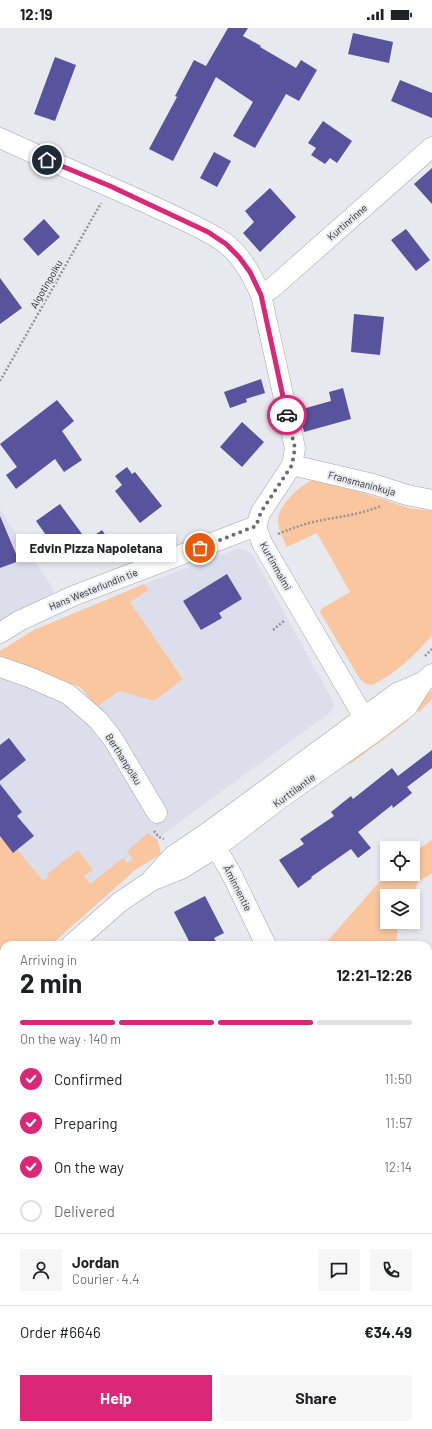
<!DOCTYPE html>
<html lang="en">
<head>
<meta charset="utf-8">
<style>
	body { margin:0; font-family:Barlow,sans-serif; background:#f6f6f6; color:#202124; height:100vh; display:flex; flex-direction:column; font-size:15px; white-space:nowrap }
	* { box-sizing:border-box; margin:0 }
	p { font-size:13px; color:#757577 }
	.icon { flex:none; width:22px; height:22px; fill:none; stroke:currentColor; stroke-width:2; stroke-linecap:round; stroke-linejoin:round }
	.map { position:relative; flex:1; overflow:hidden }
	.panel { position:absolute; left:0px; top:913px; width:432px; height:488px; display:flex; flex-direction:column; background:#fff; border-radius:12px 12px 0 0; box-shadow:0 2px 6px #0003 }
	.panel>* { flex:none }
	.buttons { position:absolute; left:380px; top:813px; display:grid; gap:8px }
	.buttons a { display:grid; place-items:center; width:40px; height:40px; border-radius:0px; background:#fff; box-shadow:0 2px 6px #0003; font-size:20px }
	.pin { position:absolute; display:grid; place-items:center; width:34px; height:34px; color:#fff; margin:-17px; border:2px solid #fff; border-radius:50%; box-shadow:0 1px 4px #0007 }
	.courier { position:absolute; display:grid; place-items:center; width:40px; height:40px; margin:-20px; border:3px solid #db2777; border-radius:50%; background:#fff; color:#222; box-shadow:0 1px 5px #0007 }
	.bubble { position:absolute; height:28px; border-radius:0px; background:#fff; box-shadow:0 2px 6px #0003; font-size:13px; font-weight:700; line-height:28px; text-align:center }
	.overview em { font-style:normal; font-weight:700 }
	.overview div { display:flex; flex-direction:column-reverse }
	.overview { display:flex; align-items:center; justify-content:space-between; height:68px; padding:0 20px }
	h1 { font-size:26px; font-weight:700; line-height:30px }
	.bar { display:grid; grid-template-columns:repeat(4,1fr); gap:6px 4px; align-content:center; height:48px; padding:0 20px }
	.bar i { height:5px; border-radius:3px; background:#e0e0e0 }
	.bar .on { background:#db2777 }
	.bar p { grid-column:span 4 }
	.line { display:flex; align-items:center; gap:10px; padding:0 20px; border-top:1px solid #e0e0e0 }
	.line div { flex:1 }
	.round { display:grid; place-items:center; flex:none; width:42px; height:42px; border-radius:0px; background:#f6f6f6 }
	ol { padding:0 20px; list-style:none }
	li { display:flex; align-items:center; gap:12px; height:44px }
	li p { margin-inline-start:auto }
	li .icon { padding:4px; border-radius:50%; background:#db2777; color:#fff; stroke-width:4 }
	li:last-child { color:#757577 }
	li i { width:22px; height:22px; border:2px solid #e0e0e0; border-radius:50% }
	.action { display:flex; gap:8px; margin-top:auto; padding:8px 20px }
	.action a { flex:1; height:46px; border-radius:0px; background:#db2777; color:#fff; font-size:16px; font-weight:700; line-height:46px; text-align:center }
	.action a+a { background:#f6f6f6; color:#202124 }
	.status { display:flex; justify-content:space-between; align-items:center; height:28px; padding:0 20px; background:#fff; direction:ltr }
	.status svg { height:11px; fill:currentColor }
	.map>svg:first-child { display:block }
</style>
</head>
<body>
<div class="status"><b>12:19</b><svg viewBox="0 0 49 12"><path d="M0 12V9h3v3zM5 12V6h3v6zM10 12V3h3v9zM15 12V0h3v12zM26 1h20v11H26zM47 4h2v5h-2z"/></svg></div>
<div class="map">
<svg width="432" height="1401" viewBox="0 0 432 1401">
	<rect width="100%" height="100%" fill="#e8e9ef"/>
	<path fill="#dddeeb" d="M0,482L50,556L54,565L0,595Z
		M239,520L248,523L253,528L330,668L334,677L332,683L163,806L158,813L161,826L135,842L51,917L0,853V649L97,679L119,663L154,673L183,650L130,574L149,562L144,556Z
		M0,1242L4,1244V1397H38L39,1401H0Z"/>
	<path fill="#f9c69f" d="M312,452L367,466L409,480L432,483V608C414,627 396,646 372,657L366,656L360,651L320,584L321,581L350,564L317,505L287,519C283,510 278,502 278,492C278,477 300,458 312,452Z
		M144,556L149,562L130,574L183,651L154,673L119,663L97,679L80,659L4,632L0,628V623L34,602Z
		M432,662V671L419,684L414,679Z
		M403,686L408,693L350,736L345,729Z
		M148,805L158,813L161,826L135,842L51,917H4V961L0,964V808L17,821L43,853L48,849L47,846L78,822L93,842L84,848L90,856L123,830L127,835L133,831L127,823Z
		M432,812V845L418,854L412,868H387V894H400L398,899L396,917H324L387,845L413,846V825Z
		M4,992V1072L0,1082V996Z
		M4,1105V1137L0,1139V1112Z
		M432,1318V1401H380L382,1397H428V1324Z
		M38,1397H103L98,1401H39Z"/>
	<path fill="#57539c" d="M228,0H248L243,8L261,18L260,19L296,40L301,32L317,42L299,73L286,66L255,120L233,108L253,74L216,49L173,133L149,121L177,69L175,68L194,32L206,38Z
		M353,5L393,14L389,35L348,26Z
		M55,29L76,37L55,93L34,86Z
		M400,52L432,65V90L391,73Z
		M323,93L352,113L337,135L330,130L325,136L311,127L316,120L308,115Z
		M214,124L231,133L217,159L200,150Z
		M432,140V176L414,156Z
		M270,160L296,189L260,224L243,205L254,194L245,183Z
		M44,191L60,209L38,228L23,211Z
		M406,201L430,232L416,243L391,212Z
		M0,250L22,280L0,296Z
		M354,286L384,289L380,327L351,324Z
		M261,351L265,365L246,371L247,374L230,380L224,364Z
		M343,360L351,391L304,404L299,382L331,373L329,364Z
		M57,372L74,393L62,403L82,432L64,444L55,431L16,461L6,447L17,439L0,416Z
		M242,394L264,414L242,439L220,419Z
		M127,439L132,446L135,444L162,478L140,495L115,463L122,457L115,448Z
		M60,476L85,510L61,528L36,493Z
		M0,488L19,533L0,540Z
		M102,502L110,514L97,523L89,511Z
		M227,546L242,571L219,585L222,590L201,602L183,573Z
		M9,710L26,732L0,753V717Z
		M432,722V740L407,759L412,765L393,780L392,777L358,804L371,820L358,830L351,821L311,849L312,850L298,860L279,832L304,816L300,811L334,788L331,784L351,768L353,771L392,740L398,748Z
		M0,756L22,784L17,788L34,808L13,825L0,808Z
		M205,868L224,905L214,910L218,917H191L174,884Z"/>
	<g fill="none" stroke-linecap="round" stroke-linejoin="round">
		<defs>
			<path id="minor" d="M0,110C52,134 104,156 155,179C178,190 204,200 225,215C243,229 252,248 261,267L295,420L292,437L261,484L256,498L262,515L373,705
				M261,267L271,261L432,119
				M292,437L373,456L407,467L432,472
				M0,605L19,593L73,568L256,498
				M0,639L29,649L68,666L98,692L113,711L157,785
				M209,808L231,845L266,917
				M152,851L173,828L207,805L397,665L423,654
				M71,917L120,874L151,853L181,841L217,819L281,770L373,705L407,679L423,654L432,646
				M0,981L4,978
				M428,1137L432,1145
				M428,1304L432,1295
				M368,1401L371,1397"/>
		</defs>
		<use href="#minor" stroke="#a4a4aa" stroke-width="21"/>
		<path stroke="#949599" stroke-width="2.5" stroke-dasharray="2 2" stroke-linecap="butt" d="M0,353L101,175
			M278,506C290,501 301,497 313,494C336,489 359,487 381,478
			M273,602L285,592
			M425,628L432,621
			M154,803L159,809L164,811
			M0,1094L4,1086
			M428,1113L432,1119
			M0,1146L4,1144"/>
		<use href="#minor" stroke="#fff" stroke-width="20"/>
	</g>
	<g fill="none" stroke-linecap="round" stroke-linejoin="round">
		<path stroke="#6c6c70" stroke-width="4" stroke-dasharray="0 7.2" d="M200,520L256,498L261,484L292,437L295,420L287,387"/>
		<path stroke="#db2777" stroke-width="5" d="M47,132L110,158L208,204L226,216L239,229L250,244L261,267L287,387"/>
	</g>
	<g text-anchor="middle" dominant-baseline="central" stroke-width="4" stroke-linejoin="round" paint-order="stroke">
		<g font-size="10" fill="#29292c" stroke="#e8e9ef">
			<text transform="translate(347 194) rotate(-41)">Kurtinrinne</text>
			<text transform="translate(46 256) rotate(-60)">Algotinpolku</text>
			<text transform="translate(362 455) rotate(15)">Fransmaninkuja</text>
			<text transform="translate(276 538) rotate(61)">Kurtinmalmi</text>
			<text transform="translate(93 561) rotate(-22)">Hans Westerlundin tie</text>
			<text transform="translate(124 731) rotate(58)">Berthanpolku</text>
			<text transform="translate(294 762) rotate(-36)">Kurttilantie</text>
			<text transform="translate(238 860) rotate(63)">Åminnentie</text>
		</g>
	</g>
</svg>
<div class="buttons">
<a><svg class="icon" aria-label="locate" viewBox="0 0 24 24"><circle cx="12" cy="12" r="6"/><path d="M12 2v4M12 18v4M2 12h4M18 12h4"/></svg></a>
<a><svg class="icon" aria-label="layers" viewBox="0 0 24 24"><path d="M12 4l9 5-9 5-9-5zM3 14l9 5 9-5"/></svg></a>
</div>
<div class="pin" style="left:200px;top:520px;background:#ea580c"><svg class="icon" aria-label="bag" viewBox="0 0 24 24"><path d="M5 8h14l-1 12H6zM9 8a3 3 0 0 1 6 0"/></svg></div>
<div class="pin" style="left:47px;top:132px;background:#1f2937"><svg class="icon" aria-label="home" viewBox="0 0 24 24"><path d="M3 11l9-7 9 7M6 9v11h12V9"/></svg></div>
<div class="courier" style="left:287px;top:387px"><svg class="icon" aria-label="car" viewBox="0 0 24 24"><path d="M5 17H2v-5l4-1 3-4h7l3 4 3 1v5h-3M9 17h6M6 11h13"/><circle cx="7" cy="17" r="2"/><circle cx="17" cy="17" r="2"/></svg></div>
<div class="bubble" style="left:16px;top:506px;width:160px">Edvin Pizza Napoletana</div>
<section class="panel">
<div class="overview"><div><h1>2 min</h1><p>Arriving in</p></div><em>12:21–12:26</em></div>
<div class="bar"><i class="on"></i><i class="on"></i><i class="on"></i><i></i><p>On the way · 140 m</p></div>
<ol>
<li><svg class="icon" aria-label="check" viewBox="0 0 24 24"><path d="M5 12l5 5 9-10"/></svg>Confirmed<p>11:50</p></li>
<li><svg class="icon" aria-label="check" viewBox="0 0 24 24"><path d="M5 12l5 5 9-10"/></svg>Preparing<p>11:57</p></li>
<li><svg class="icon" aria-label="check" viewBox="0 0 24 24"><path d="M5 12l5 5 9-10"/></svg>On the way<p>12:14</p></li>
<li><i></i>Delivered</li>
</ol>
<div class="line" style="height:72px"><a class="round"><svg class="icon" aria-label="person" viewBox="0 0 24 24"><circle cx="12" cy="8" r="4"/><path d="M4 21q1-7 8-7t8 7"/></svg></a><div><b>Jordan</b><p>Courier · 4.4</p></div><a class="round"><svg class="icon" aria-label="chat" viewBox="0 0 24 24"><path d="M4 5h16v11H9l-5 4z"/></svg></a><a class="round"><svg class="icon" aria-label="phone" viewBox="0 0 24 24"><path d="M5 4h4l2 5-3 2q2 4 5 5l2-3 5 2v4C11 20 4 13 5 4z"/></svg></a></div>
<div class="line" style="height:52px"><div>Order #6646</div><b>€34.49</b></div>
<div class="action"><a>Help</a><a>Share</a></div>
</section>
</div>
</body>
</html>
